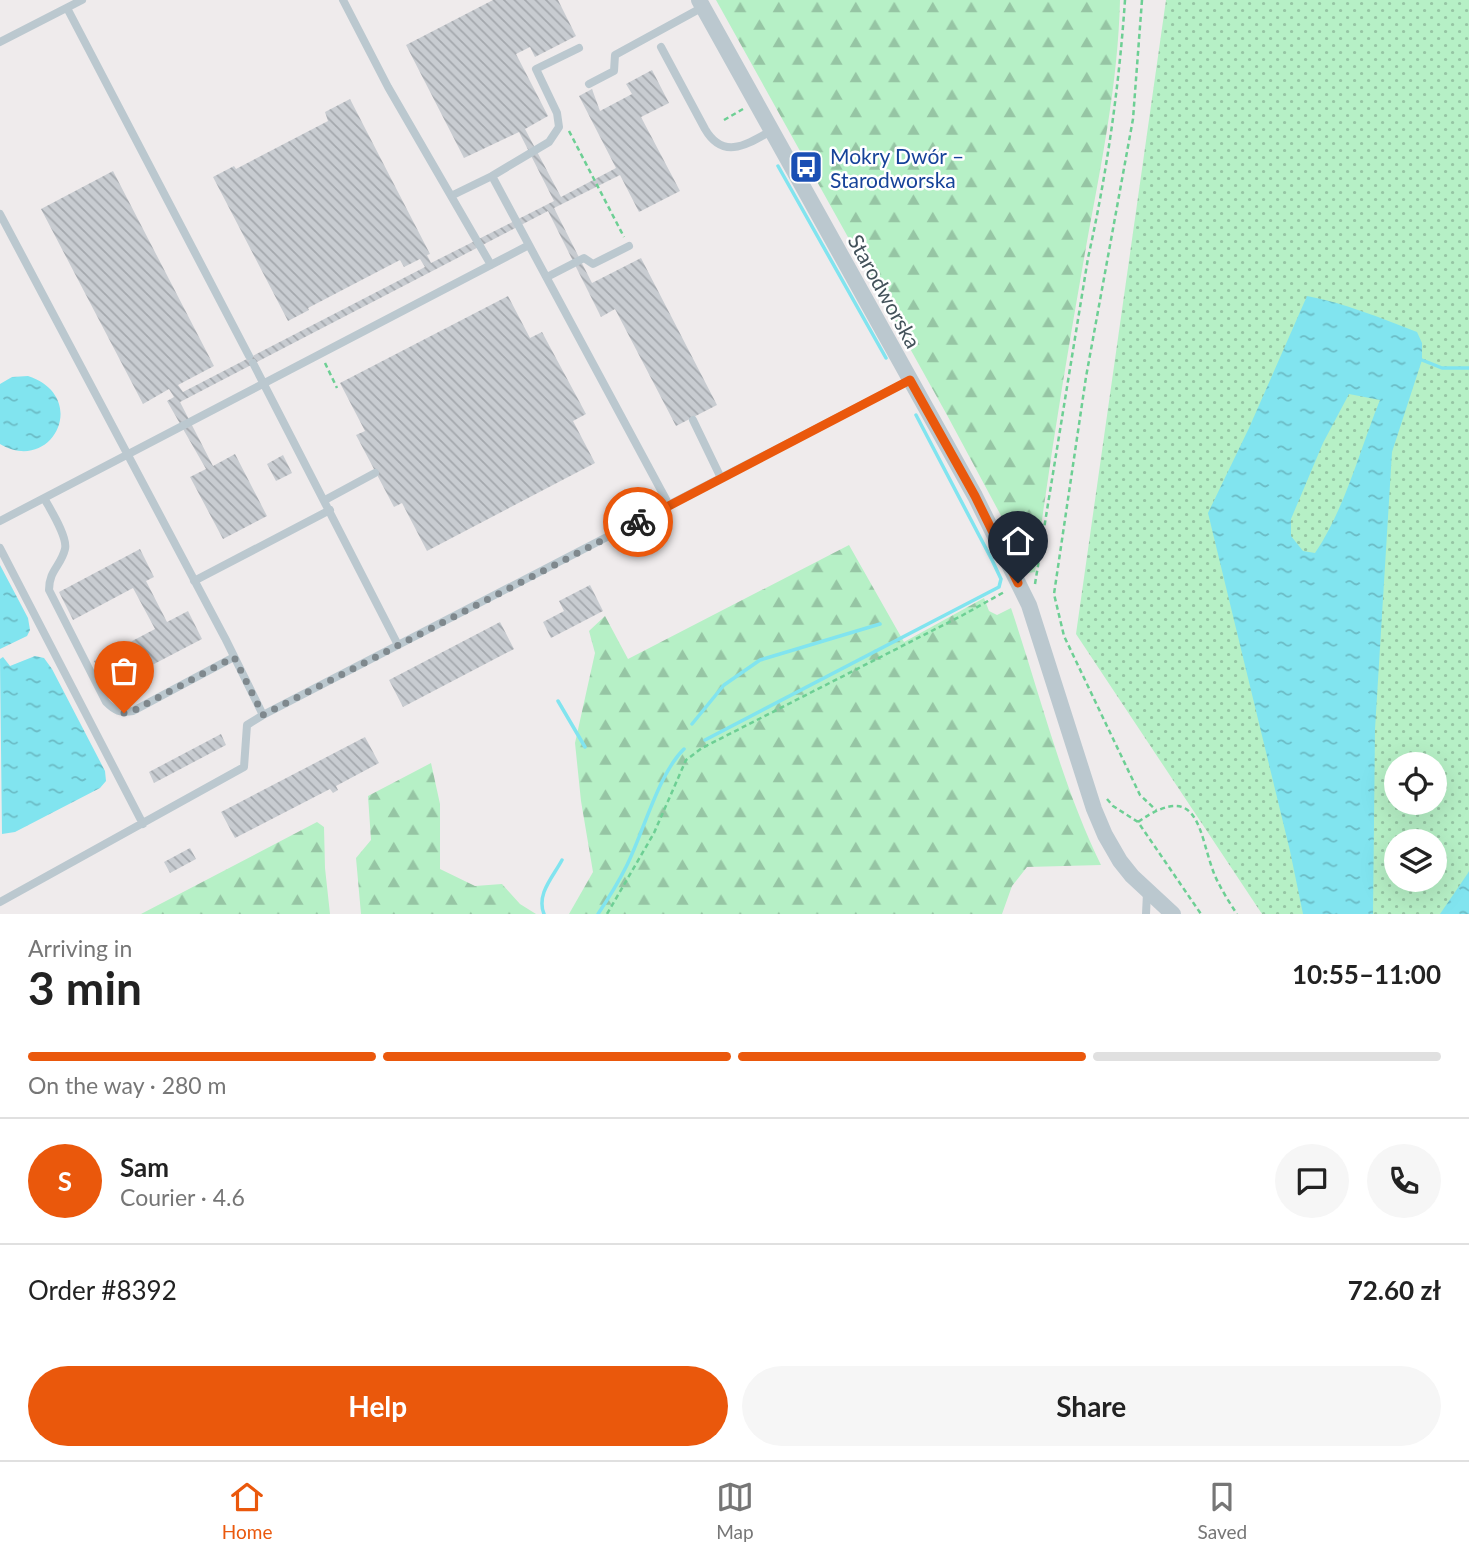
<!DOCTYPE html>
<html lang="en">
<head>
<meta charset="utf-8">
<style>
	body { margin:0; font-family:Lato,sans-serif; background:#f6f6f6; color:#222; height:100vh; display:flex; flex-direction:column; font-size:26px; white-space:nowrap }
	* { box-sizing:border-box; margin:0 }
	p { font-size:23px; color:#767676 }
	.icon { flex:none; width:38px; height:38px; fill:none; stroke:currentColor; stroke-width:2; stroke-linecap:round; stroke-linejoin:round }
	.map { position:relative; height:914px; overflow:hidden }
	.sheet { display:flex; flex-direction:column; background:#fff; flex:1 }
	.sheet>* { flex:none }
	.fabs { position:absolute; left:1384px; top:752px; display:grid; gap:14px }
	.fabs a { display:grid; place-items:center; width:63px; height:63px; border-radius:50%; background:#fff; box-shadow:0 7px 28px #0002; font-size:35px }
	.pin { position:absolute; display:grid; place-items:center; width:60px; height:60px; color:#fff; margin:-72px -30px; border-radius:50% 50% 50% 0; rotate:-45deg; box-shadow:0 0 7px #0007 }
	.pin .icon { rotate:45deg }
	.courier { position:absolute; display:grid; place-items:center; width:70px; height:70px; margin:-35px; border:5px solid #ea580c; border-radius:50%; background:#fff; color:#222; box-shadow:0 2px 9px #0007 }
	.overview em { font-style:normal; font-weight:700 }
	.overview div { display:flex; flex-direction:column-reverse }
	.overview { display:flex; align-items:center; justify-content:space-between; height:119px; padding:0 28px }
	h1 { font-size:46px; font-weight:700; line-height:52px }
	.bar { display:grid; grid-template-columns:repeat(4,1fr); gap:10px 7px; align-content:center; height:84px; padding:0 28px }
	.bar i { height:9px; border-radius:5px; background:#e0e0e0 }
	.bar .current { background:#ea580c }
	.bar p { grid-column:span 4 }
	.line { display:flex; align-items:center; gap:18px; padding:0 28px; border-top:2px solid #e0e0e0 }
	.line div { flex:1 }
	.round { display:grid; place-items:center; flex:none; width:74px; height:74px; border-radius:37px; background:#f6f6f6 }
	.button { display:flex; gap:14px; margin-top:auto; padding:14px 28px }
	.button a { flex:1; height:80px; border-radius:42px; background:#ea580c; color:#fff; font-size:28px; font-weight:700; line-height:80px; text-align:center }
	.button a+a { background:#f6f6f6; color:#222 }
	.tab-bar { display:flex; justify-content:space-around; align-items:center; height:98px; border-top:2px solid #e0e0e0; background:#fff; font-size:19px; color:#767676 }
	.tab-bar a { display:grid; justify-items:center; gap:4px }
	.tab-bar .current { color:#ea580c }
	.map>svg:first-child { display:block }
</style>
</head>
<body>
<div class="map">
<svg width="1469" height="914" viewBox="0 0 1469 914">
	<defs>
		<pattern id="grass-dots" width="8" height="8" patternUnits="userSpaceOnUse" patternTransform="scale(1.75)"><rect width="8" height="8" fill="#b6f0c6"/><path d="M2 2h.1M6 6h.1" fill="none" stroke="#96c5a4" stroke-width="1.8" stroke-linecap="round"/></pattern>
		<pattern id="forest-firs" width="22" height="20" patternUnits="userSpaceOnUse" patternTransform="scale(1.75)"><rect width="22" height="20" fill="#b6f0c6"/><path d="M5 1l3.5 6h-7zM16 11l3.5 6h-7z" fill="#96c5a4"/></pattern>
		<pattern id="water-ripples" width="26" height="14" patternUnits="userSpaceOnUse" patternTransform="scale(1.75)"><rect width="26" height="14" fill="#81e4ef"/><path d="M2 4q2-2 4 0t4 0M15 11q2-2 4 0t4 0" fill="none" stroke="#6bbbc5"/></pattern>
		<pattern id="building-back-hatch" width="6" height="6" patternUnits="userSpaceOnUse" patternTransform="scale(1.75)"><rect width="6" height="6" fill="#c8ccd1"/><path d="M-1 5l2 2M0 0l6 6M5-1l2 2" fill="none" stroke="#a4a8ad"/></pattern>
	</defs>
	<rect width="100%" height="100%" fill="#efebec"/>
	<path fill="url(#grass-dots)" fill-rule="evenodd" d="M1166,0H1469V914H1262L1076,634ZM1396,765H1435V803H1396ZM1396,842H1435V880H1396Z"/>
	<path fill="url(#forest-firs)" d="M716,0H1120C1118,84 1101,165 1086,247C1067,355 1049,463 1035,572L1028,573L1020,551L947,415Z
		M849,545L904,642L984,598L989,611L997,615L1011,608C1040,694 1061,783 1101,865L1027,867L1012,886L1002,914H569L593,872L581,801L575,743L595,653L589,631L605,616L628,659Z
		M431,763L440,804V869L475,886L502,884L520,904L536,914H361L356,858L371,840L368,796Z
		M317,822L324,827L325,868L330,914H141Z"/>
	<path fill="url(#water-ripples)" fill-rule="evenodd" d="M1307,296C1344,303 1381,318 1417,332L1422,343V360L1392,452L1375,729L1373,914H1303L1290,851L1208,513L1249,428ZM1349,394L1380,400C1360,449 1345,509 1315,553L1303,551L1291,536V519L1323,443Z
		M28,376C91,397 52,475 0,444V384L12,377Z
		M0,565L28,618L30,630L27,636L0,649Z
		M35,656L44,658L52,669L105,771L106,781L100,788L15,832L2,834L0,659L3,657L10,666Z
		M1469,871V914H1440L1468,873Z"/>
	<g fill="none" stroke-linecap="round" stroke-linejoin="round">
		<path stroke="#81e4ef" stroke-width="3.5" d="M778,166L886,358
			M1422,360L1442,368H1469
			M558,701L585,747
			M692,724L724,685L760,660L880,624
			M705,740L999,587L1001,579L992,560L916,415
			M544,914C536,894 553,877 562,860
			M598,914C608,899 618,883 626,867C643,834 658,774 684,749"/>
	</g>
	<path fill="url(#building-back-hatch)" d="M493,0H558L576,36L535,57L530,47L516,54L548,116L525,129L561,197L616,168L579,96L592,89L600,111L632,94L626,84L652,70L669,103L641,117L680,191L639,212L620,175L554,208L592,283L641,258L717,405L676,426L615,309L601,317L548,211L180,402L213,466L235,454L267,516L223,539L190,477L206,469L167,401L174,397L169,389L143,404L41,209L113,171L214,366L178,385L183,392L425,267L420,259L404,267L400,260L308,308L309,310L288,321L213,177L234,166L236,169L328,121L325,112L350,99L430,254L427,255L431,263L554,201L519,132L464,158L406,45Z
		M508,296L530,338L542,332L586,414L573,421L595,463L427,551L402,503L394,507L356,435L365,431L340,383Z
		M283,455L292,473L276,481L267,464Z
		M140,549L154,577L146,581L167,622L188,611L202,639L108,688L94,661L155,629L133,588L73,620L59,592Z
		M590,585L603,611L551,638L543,622L564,611L559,601Z
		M500,622L514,649L403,707L389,680Z
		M221,734L226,745L154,783L149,772Z
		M365,737L379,763L336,786L338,790L333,793L330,789L235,838L221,812Z
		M190,848L196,859L170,873L164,862Z"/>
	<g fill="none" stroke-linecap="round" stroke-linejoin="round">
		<path stroke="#6dcf94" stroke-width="2.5" stroke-dasharray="5 3.5" stroke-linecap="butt" d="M1142,0L1133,119L1086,377L1054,594L1064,636L1106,724L1140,795L1156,810
			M724,120L743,109
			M569,131L624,237
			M325,363L337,388
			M1035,584L1088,258C1107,173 1119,87 1125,0
			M1107,799L1113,806L1138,822L1201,914
			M1138,822C1201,778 1198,834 1215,876C1221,889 1229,902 1237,914
			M607,914L654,833L686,760L702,748L963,615L1006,591"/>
		<path stroke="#bbc8cf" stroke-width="8" d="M343,0L388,87L491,265
			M67,8L249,356
			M0,42L82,0
			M661,47L705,129C723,160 746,145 771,131
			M589,84L614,71L615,55L703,7
			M492,176L529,245
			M453,195L492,176L549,142L559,127L557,113L536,69L579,48
			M0,214L225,638L263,715L910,380
			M547,277L584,258L593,264L629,246
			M253,363L398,645
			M693,420L721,478
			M44,498C50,509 68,537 65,549C61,566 49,570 49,590L106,702C115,711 120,713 133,711L234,657
			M325,500L375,473
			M0,521L529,245L669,505
			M0,548L143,824
			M194,581L330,510
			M0,902L244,767L247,725L263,715
			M1146,914L1147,893"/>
		<path stroke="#bbc8cf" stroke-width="16" d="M699,0L975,496L1029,605L1094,809L1105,835L1120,861L1132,876L1173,914"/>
	</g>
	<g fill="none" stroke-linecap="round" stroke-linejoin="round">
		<path stroke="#7f888d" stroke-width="7" stroke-dasharray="0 12.6" d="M124,713L133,711L234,657L263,715L638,522"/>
		<path stroke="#ea580c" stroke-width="9" d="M638,522L910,380L975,496L1018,583"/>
	</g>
	<defs>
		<symbol id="bus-square" viewBox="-11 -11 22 22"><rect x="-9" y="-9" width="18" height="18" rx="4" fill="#1a4fb4" stroke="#fff"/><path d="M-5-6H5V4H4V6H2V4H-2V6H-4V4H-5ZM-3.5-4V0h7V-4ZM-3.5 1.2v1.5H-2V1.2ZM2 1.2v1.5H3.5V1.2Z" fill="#fff"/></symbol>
	</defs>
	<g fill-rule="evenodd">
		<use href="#bus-square" x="787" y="148" width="38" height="38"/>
	</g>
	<g text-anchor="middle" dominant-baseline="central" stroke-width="5" stroke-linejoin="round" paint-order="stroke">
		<g font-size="21" fill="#164399" stroke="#fff" text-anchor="start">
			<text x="830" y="155">Mokry Dwór –<tspan x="830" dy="24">Starodworska</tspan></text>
		</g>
		<g font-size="21" fill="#43525a" stroke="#fff">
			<text transform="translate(885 291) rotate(61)">Starodworska</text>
		</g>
	</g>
</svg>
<div class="fabs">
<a><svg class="icon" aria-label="locate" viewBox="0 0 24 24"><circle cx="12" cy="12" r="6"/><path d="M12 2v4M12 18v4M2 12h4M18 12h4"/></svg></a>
<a><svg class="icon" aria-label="layers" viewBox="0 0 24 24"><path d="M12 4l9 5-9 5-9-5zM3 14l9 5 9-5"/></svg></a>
</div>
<div class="pin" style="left:124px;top:713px;background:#ea580c"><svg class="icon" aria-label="bag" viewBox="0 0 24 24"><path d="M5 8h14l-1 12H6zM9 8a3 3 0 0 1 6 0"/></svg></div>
<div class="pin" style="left:1018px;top:583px;background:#1f2937"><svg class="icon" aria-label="home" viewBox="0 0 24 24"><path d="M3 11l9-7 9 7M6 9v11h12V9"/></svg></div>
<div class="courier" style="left:638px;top:522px"><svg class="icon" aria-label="bike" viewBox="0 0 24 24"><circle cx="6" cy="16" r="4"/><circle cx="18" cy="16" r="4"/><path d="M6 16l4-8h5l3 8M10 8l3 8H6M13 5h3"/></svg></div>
</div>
<section class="sheet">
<div class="overview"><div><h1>3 min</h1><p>Arriving in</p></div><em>10:55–11:00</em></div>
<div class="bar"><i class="current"></i><i class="current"></i><i class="current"></i><i></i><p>On the way · 280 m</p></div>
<div class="line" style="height:126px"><b class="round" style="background:#ea580c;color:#fff">S</b><div><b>Sam</b><p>Courier · 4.6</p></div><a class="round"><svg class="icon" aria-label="chat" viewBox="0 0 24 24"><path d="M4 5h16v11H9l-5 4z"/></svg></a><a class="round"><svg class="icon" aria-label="phone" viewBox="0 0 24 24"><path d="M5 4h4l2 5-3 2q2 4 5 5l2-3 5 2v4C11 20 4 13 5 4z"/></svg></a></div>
<div class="line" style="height:91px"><div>Order #8392</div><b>72.60 zł</b></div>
<div class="button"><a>Help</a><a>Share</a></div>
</section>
<nav class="tab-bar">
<a class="current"><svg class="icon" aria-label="home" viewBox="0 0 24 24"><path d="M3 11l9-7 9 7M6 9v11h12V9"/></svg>Home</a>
<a><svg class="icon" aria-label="map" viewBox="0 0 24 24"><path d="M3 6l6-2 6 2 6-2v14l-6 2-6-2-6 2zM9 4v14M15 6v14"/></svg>Map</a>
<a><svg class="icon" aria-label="saved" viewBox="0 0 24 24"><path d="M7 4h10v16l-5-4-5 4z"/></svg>Saved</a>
</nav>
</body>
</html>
